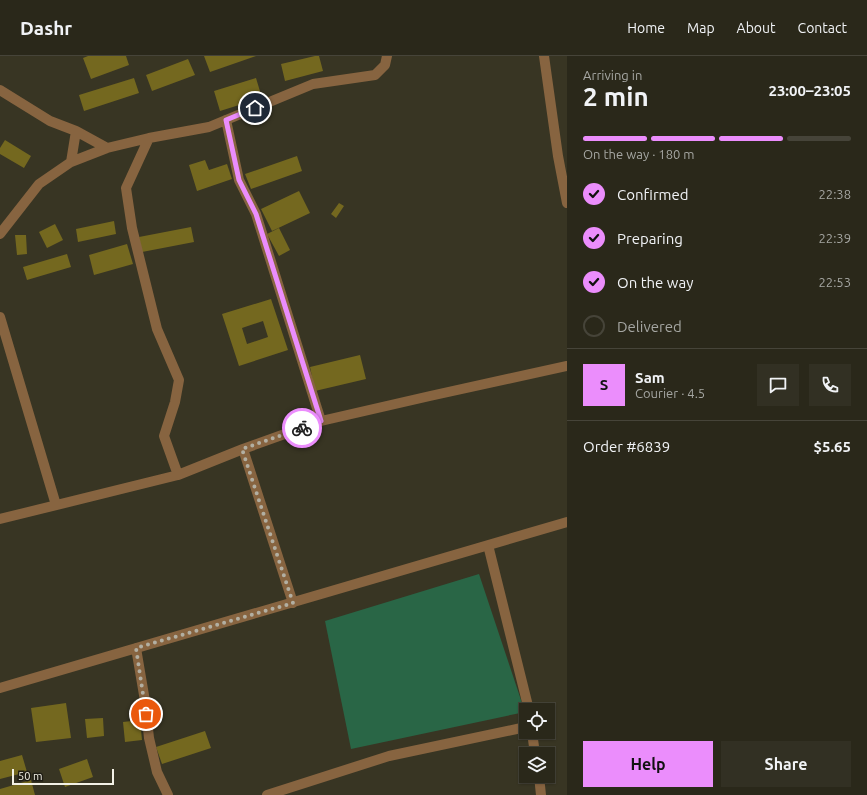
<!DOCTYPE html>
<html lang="en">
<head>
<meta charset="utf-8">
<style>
	body { margin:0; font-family:Ubuntu,sans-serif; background:#323023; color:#f1f3f6; height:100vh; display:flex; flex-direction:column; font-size:15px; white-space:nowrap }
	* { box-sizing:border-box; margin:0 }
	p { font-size:13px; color:#a5a6a2 }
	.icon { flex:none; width:22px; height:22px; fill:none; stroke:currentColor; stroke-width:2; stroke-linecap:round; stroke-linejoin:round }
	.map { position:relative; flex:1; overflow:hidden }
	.details { display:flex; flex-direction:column; background:#2a281a; width:300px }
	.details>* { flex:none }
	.controls { position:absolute; left:519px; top:647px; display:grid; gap:8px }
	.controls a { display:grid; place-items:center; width:36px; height:36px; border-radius:0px; background:#2a281a; box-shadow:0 1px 3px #0004,0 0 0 1px #464439; font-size:20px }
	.scale { position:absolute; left:12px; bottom:10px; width:102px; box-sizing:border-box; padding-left:4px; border:2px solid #f3f1e6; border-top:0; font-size:11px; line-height:14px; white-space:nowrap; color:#f3f1e6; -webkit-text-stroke:3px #1e1c14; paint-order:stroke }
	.pin { position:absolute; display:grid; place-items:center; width:34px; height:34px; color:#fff; margin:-17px; border:2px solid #fff; border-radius:50%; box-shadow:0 1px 4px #0007 }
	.courier { position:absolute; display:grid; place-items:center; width:40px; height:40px; margin:-20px; border:3px solid #eb8dfc; border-radius:50%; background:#fff; color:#222; box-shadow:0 1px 5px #0007 }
	.head em { font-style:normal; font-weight:600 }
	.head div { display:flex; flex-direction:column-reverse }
	.head { display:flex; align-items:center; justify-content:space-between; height:68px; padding:0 16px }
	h1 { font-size:26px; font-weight:600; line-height:30px }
	.bar { display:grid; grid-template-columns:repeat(4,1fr); gap:6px 4px; align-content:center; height:48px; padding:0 16px }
	.bar i { height:5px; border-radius:3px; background:#464439 }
	.bar .selected { background:#eb8dfc }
	.bar p { grid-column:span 4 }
	.line { display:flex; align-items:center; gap:10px; padding:0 16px; border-top:1px solid #464439 }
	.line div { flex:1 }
	.round { display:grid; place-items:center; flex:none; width:42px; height:42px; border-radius:0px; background:#323023 }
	ol { padding:0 16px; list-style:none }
	li { display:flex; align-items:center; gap:12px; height:44px }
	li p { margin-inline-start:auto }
	li .icon { padding:4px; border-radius:50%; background:#eb8dfc; color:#111; stroke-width:4 }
	li:last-child { color:#a5a6a2 }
	li i { width:22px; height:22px; border:2px solid #464439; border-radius:50% }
	.button { display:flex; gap:8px; margin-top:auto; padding:8px 16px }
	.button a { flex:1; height:46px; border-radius:0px; background:#eb8dfc; color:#111; font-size:16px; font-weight:600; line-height:46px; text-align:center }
	.button a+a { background:#323023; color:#f1f3f6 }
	header { display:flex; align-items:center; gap:24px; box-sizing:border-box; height:56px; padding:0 20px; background:#2a281a; border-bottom:1px solid #464439 }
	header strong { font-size:19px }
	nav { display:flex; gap:22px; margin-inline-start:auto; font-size:14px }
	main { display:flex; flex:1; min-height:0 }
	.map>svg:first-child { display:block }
</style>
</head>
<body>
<header>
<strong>Dashr</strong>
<nav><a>Home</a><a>Map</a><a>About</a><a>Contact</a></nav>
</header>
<main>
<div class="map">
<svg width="567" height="739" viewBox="0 0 567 739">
	<rect width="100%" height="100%" fill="#383523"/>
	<path fill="#296646" d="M479,518L525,656L351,693L325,565Z"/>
	<path fill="#74681f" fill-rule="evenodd" d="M88,0H126L129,9L91,23L83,2Z
		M204,0H256L210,16Z
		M315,0H319L323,15L285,25L281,8Z
		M188,3L195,19L152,35L146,19Z
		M134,22L139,37L84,55L79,39Z
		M256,22L262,42L220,55L214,35Z
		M5,84L31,100L24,112L0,98V92Z
		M297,100L302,115L251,133L245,118Z
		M205,104L209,114L227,108L232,123L197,135L189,109Z
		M299,135L310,157L272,175L261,153Z
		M339,147L344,150L336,162L331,158Z
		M114,165L116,178L78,186L76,173Z
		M55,168L63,184L47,192L39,176Z
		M191,171L194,186L142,196L139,181Z
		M279,172L290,194L279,200L267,178Z
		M15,179H26L27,198L17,199Z
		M127,188L133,208L94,219L89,199Z
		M67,198L71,211L27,224L23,211Z
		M271,243L288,294L239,310L222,258ZM263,265L268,281L247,288L242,272Z
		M360,299L366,323L315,335L310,311Z
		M66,647L71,682L36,686L31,652Z
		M103,662L104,680L87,682L85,663Z
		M140,664L142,684L125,686L123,666Z
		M205,675L211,692L162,708L156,691Z
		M22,699L27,716L0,723V705Z
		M87,703L93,721L65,731L59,713Z
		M31,724L35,739H0V733Z"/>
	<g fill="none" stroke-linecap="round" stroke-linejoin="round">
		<path stroke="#876440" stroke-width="10" d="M544,0L558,100L567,147
			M0,34L50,65L76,75L107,92
			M226,64L239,124L256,158L321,365
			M149,82L126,132L132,172L157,273L179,324L175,346L164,380L178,419
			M71,106L76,75
			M0,178L39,128L71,106L107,92L149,82L209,71L313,28L375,19L385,9L387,0
			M0,261L56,449
			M243,393L293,547
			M0,463L178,419L243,393L321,365L430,340L567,310
			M488,489L529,654
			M136,592L145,645L149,682L157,716L168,739
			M0,632L567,466
			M532,676L535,698
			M539,720L541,739
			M267,739L389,700L526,671"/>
	</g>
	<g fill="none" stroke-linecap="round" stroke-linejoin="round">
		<path stroke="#b2afa2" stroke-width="4" stroke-dasharray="0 7.2" d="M146,658L136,592L293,547L242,393L302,372"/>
		<path stroke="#eb8dfc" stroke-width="5" d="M255,52L226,64L239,124L256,158L321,365L302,372"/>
	</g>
</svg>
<div class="controls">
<a><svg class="icon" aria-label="locate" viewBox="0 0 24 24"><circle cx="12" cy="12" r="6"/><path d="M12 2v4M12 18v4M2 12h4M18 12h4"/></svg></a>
<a><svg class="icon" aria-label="layers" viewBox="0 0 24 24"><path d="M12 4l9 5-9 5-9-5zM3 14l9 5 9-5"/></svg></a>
</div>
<div class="scale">50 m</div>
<div class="pin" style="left:146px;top:658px;background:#ea580c"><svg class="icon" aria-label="bag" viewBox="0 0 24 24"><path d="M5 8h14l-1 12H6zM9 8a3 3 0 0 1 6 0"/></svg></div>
<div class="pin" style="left:255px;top:52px;background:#1f2937"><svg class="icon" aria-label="home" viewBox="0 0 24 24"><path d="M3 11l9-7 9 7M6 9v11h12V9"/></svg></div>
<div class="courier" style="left:302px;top:372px"><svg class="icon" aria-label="bike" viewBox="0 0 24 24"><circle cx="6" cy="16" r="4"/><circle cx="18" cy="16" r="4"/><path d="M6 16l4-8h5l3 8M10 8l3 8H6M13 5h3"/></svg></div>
</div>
<section class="details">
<div class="head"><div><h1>2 min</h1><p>Arriving in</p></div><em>23:00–23:05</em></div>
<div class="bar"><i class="selected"></i><i class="selected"></i><i class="selected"></i><i></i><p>On the way · 180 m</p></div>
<ol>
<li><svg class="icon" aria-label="check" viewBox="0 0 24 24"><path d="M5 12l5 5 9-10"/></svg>Confirmed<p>22:38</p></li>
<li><svg class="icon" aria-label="check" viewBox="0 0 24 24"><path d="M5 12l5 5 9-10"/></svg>Preparing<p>22:39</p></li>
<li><svg class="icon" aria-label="check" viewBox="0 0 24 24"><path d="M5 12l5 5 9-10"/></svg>On the way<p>22:53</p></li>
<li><i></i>Delivered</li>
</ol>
<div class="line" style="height:72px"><b class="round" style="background:#eb8dfc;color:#111">S</b><div><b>Sam</b><p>Courier · 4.5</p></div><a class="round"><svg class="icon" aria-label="chat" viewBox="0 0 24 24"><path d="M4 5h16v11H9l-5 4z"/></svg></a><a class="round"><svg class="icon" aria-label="phone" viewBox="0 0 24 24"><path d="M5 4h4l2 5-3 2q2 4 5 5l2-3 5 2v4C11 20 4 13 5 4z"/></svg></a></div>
<div class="line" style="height:52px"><div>Order #6839</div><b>$5.65</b></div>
<div class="button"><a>Help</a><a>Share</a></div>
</section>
</main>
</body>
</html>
